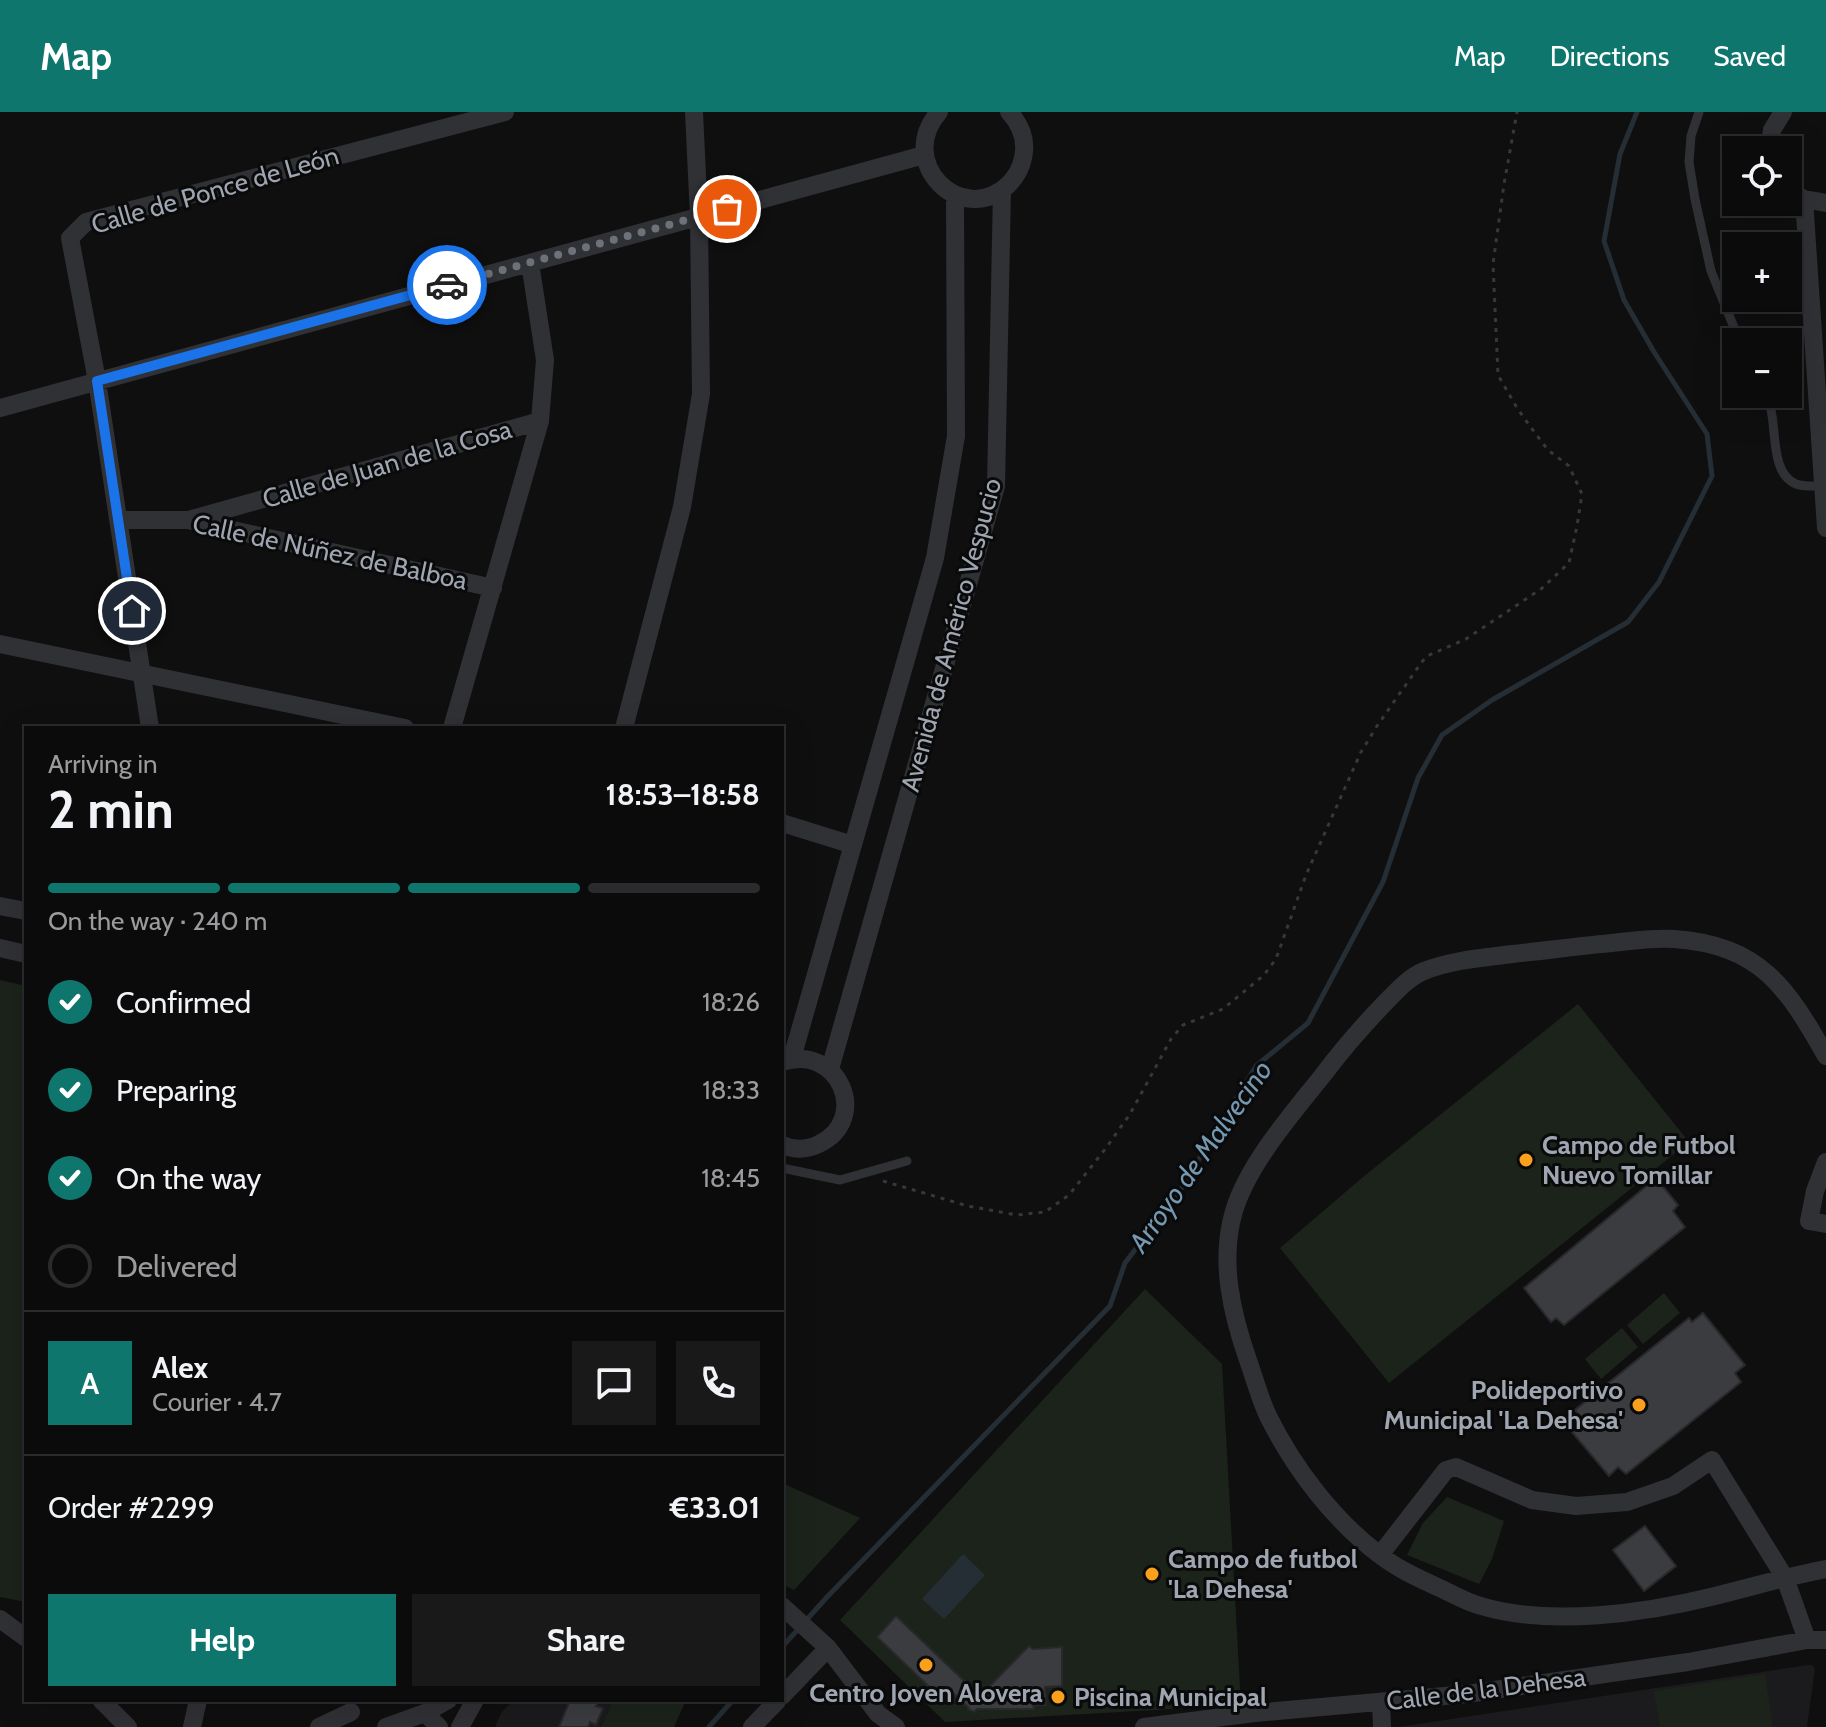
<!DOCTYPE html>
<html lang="en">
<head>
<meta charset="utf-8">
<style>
	body { margin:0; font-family:Cabin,sans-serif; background:#19191a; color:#f1f3f6; height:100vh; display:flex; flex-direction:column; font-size:30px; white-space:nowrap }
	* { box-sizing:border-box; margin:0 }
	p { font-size:26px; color:#9a9b9d }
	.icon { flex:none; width:44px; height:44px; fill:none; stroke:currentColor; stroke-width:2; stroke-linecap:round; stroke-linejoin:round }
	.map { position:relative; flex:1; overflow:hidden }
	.side { position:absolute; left:24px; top:614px; width:760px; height:976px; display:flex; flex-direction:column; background:#0b0b0c; border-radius:0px; box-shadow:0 8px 32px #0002,0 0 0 2px #2b2b2d }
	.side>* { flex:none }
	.buttons { position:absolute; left:1722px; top:24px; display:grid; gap:16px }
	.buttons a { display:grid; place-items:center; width:80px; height:80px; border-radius:0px; background:#0b0b0c; box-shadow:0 8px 32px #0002,0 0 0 2px #2b2b2d; font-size:40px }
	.pin { position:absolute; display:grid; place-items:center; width:68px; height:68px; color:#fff; margin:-34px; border:4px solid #fff; border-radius:50%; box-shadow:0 2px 8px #0007 }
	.courier { position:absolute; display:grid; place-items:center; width:80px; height:80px; margin:-40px; border:6px solid #1a73e8; border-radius:50%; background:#fff; color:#222; box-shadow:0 2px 10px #0007 }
	.summary em { font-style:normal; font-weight:800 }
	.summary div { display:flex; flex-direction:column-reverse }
	.summary { display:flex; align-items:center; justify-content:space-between; height:136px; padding:0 24px }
	h1 { font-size:52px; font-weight:800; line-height:60px }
	.bar { display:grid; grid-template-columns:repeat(4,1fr); gap:12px 8px; align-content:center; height:96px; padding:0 24px }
	.bar i { height:10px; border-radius:6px; background:#2b2b2d }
	.bar .active { background:#0f766e }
	.bar p { grid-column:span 4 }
	.line { display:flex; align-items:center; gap:20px; padding:0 24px; border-top:2px solid #2b2b2d }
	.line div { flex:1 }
	.round { display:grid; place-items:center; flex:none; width:84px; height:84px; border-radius:0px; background:#19191a }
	ol { padding:0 24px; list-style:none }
	li { display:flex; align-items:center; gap:24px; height:88px }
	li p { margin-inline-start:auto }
	li .icon { padding:8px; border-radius:50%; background:#0f766e; color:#fff; stroke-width:4 }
	li:last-child { color:#9a9b9d }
	li i { width:44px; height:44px; border:4px solid #2b2b2d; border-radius:50% }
	.action { display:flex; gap:16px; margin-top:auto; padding:16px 24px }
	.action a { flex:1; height:92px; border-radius:0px; background:#0f766e; color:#fff; font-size:32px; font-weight:800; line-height:92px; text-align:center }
	.action a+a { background:#19191a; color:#f1f3f6 }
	header { display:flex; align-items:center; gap:48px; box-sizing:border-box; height:112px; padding:0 40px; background:#0f766e; color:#fff }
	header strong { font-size:38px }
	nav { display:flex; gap:44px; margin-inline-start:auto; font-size:28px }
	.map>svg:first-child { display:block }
</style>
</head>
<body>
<header>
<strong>Map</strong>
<nav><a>Map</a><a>Directions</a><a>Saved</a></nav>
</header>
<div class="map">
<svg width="1826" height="1615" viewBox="0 0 1826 1615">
	<rect width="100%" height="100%" fill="#0f0f10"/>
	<path fill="#1b1b1d" d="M1808,1553H1812L1815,1556L1807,1615H1398Z
		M513,1588H613L601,1615H495L501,1601Z"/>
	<path fill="#1b231b" d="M0,868L26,874V1490L0,1485Z
		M1578,892L1689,1030L1389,1271L1280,1136L1363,1065Z
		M1145,1177L1222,1252L1241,1593L945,1610L840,1508Z
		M1664,1181L1680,1201L1643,1232L1627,1213Z
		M1622,1216L1638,1235L1601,1267L1585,1247Z
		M782,1371L860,1406L794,1478L782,1472Z
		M1447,1385L1504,1409L1492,1447L1479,1472L1407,1443L1423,1411Z
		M1765,1562L1773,1615H1660L1654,1579Z
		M613,1588H686L674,1615H601Z"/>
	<path fill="#252e34" d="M963,1442L985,1463L944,1507L922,1487Z"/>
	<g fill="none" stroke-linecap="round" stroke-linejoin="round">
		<path stroke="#252e34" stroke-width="5" d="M782,1535L828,1484L1110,1194L1125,1151L1179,1080L1256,954L1308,911L1383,770L1418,666L1442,623L1492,588L1628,510L1659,470L1712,364L1707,322L1654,240L1624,188L1604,129L1620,42L1637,0
			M709,1615L733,1588"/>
	</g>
	<path fill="#3b3c40" stroke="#29292c" stroke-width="2" d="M1656,1066L1678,1093L1673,1099L1685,1115L1564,1213L1556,1206L1551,1210L1524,1176Z
		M1703,1201L1745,1253L1735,1261L1741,1270L1626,1362L1618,1355L1609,1364L1566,1313L1579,1303L1575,1298L1689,1206L1692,1210Z
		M1645,1414L1676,1454L1644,1479L1613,1438Z
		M896,1504L980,1584L1029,1534L1033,1537L1062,1535V1574L1045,1575L1046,1593H1033L1034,1597H977L974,1600L968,1597L969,1596L953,1581L945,1590L877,1525Z
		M570,1588H599L596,1594L603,1596L596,1613L590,1610L588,1615H559Z"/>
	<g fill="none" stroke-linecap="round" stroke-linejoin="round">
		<path stroke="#36383c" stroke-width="3" stroke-dasharray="4 6" stroke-linecap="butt" d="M883,1069L968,1094L1017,1103L1045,1100L1069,1083L1106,1036L1130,1002L1171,927L1183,913L1223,897L1264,863L1276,847L1306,763L1361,640L1377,614L1421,551L1427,544L1466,527L1541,477L1569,451L1577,414L1582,382L1569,354L1548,338L1535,321L1517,296L1498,263L1493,152L1504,72L1517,0"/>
		<path stroke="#303135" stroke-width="9" d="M1699,0L1691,24L1689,50L1695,87L1711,159L1740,230
			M1765,282C1766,286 1769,290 1770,294C1777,316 1770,362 1796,372C1803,375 1813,374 1822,374
			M782,1056L840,1068L907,1049"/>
		<path stroke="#303135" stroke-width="18" d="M939,0C895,50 961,116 1008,73C1016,65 1021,56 1023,46C1027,28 1021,13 1009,0
			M1769,38L1772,18L1783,0
			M1788,78L1804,87L1826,91
			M1804,87L1826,416
			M0,296L924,43
			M192,407L540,309
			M118,408H188L493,476
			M0,532L405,616
			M150,616L97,269L70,126L86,110L505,0
			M452,616L540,309L545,248L530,151
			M624,616L682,395L701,282L699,105L694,0
			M782,711L853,733
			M0,794L26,799
			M0,836L26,842
			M1826,944C1787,875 1760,833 1674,827C1651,825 1625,830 1601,832C1571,835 1542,839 1512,842C1482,846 1452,848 1424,859C1407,866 1394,882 1381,895C1360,917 1341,939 1323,963C1292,1002 1248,1052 1234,1099C1219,1149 1232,1203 1249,1251C1255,1268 1260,1287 1268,1304C1294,1356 1333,1408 1380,1443C1399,1458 1422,1468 1444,1478C1456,1484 1469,1491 1481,1494C1551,1515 1646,1501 1715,1484C1752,1475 1788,1464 1826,1457
			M792,946L935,446L956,324L955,83
			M782,950C839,931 871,1007 819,1032C807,1038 794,1038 782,1033
			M830,957L996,374L1002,78
			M1826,1050L1815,1079L1809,1109L1826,1112
			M1380,1443L1446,1358L1456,1355L1532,1388L1576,1394L1627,1390L1673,1374L1712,1348L1785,1466L1807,1528
			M782,1494L828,1536L782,1584
			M0,1507L26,1526
			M828,1536L878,1602L896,1615
			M101,1588L128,1615
			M1381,1590L1382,1615
			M425,1601L448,1588
			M192,1615L198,1588
			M319,1615L351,1600
			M386,1615L425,1601L439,1615
			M460,1615L475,1588
			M752,1615L778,1588
			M1144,1615L1255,1601L1467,1582L1688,1550L1807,1528H1826"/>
	</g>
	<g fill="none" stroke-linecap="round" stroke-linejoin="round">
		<path stroke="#6d7179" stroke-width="8" stroke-dasharray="0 14.4" d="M447,173L727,97"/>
		<path stroke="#1a73e8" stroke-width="10" d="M132,499L97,269L447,173"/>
	</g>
	<g fill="#faa01d" stroke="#0a0a0b" stroke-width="3">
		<circle cx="1526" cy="1048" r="8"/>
		<circle cx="1639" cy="1293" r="8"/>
		<circle cx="1152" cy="1462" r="8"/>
		<circle cx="926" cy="1553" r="8"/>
		<circle cx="1058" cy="1585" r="8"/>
	</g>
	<g text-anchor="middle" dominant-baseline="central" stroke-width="6" stroke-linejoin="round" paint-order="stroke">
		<g font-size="26" fill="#9fa6b2" stroke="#0a0a0b">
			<text transform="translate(215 78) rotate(-16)">Calle de Ponce de León</text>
			<text transform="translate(387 352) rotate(-16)">Calle de Juan de la Cosa</text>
			<text transform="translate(330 440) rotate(12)">Calle de Núñez de Balboa</text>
			<text transform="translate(951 523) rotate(-75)">Avenida de Américo Vespucio</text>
			<text transform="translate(1486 1577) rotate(-7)">Calle de la Dehesa</text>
		</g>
		<g font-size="26" font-weight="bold" fill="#9fa6b2" stroke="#0a0a0b" text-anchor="start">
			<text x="1542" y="1033">Campo de Futbol<tspan x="1542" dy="30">Nuevo Tomillar</tspan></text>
			<text x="1623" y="1278" text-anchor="end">Polideportivo<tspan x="1623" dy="30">Municipal 'La Dehesa'</tspan></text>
			<text x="1168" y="1447">Campo de futbol<tspan x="1168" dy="30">'La Dehesa'</tspan></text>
			<text x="926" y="1581" text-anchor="middle">Centro Joven Alovera</text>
			<text x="1074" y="1585">Piscina Municipal</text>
		</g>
		<g font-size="28" font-style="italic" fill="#7398b0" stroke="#0a0a0b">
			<text transform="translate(1200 1044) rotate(-55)">Arroyo de Malvecino</text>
		</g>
	</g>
</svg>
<div class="buttons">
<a><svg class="icon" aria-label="locate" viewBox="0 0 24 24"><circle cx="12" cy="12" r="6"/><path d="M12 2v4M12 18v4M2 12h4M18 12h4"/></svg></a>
<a>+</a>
<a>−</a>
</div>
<div class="pin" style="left:727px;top:97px;background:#ea580c"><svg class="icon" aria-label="bag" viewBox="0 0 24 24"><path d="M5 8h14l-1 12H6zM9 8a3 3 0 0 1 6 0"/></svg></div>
<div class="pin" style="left:132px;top:499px;background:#1f2937"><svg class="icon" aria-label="home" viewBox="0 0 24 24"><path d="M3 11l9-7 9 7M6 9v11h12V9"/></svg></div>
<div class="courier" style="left:447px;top:173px"><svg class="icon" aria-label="car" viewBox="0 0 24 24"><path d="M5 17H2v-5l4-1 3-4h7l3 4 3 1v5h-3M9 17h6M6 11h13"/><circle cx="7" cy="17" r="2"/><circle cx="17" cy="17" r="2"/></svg></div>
<section class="side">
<div class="summary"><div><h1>2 min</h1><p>Arriving in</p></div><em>18:53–18:58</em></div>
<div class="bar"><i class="active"></i><i class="active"></i><i class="active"></i><i></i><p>On the way · 240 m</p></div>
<ol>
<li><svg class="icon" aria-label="check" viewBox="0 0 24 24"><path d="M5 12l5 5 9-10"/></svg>Confirmed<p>18:26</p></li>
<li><svg class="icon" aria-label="check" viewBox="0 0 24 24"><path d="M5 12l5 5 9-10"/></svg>Preparing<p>18:33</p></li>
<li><svg class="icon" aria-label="check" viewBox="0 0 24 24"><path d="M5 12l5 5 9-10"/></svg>On the way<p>18:45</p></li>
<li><i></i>Delivered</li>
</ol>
<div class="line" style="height:144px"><b class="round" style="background:#0f766e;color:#fff">A</b><div><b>Alex</b><p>Courier · 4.7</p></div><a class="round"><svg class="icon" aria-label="chat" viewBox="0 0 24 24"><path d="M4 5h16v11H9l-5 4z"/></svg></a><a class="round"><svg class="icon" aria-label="phone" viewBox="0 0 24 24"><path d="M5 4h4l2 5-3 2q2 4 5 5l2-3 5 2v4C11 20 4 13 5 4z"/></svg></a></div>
<div class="line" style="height:104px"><div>Order #2299</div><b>€33.01</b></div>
<div class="action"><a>Help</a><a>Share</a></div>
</section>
</div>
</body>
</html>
